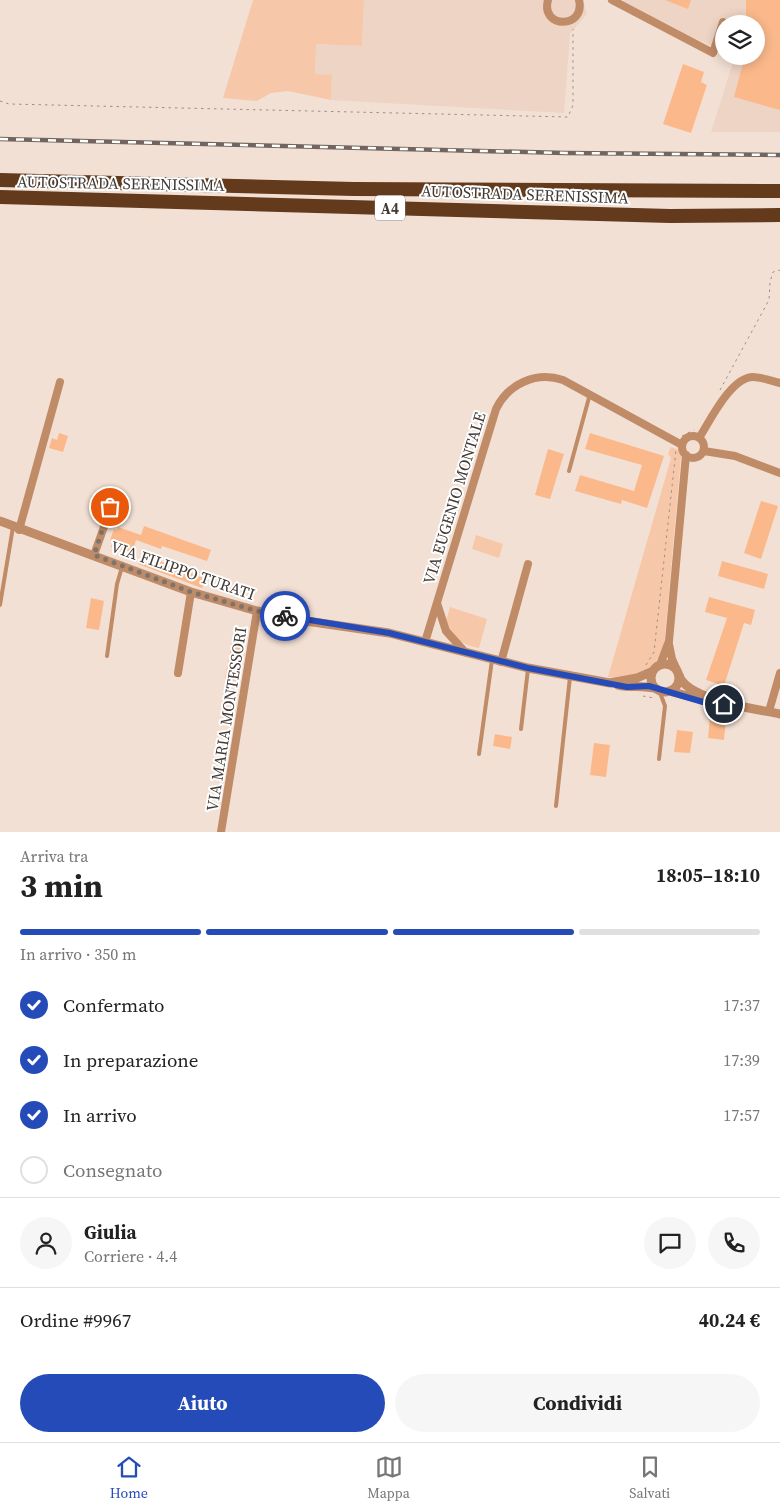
<!DOCTYPE html>
<html lang="it">
<head>
<meta charset="utf-8">
<style>
	body { margin:0; font-family:"Source Serif 4",serif; background:#f6f6f6; color:#222; height:100vh; display:flex; flex-direction:column; font-size:19px; white-space:nowrap }
	* { box-sizing:border-box; margin:0 }
	p { font-size:16px; color:#767676 }
	.icon { flex:none; width:28px; height:28px; fill:none; stroke:currentColor; stroke-width:2; stroke-linecap:round; stroke-linejoin:round }
	.map { position:relative; height:832px; overflow:hidden }
	.panel { display:flex; flex-direction:column; background:#fff; flex:1 }
	.panel>* { flex:none }
	.buttons { position:absolute; left:715px; top:15px; display:grid; gap:10px }
	.buttons a { display:grid; place-items:center; width:50px; height:50px; border-radius:50%; background:#fff; box-shadow:0 2px 12px #0003; font-size:25px }
	.pin { position:absolute; display:grid; place-items:center; width:42px; height:42px; color:#fff; margin:-21px; border:2px solid #fff; border-radius:50%; box-shadow:0 1px 5px #0007 }
	.courier { position:absolute; display:grid; place-items:center; width:50px; height:50px; margin:-25px; border:4px solid #254bb9; border-radius:50%; background:#fff; color:#222; box-shadow:0 1px 6px #0007 }
	.summary em { font-style:normal; font-weight:700 }
	.summary div { display:flex; flex-direction:column-reverse }
	.summary { display:flex; align-items:center; justify-content:space-between; height:85px; padding:0 20px }
	h1 { font-size:32px; font-weight:700; line-height:38px }
	.bar { display:grid; grid-template-columns:repeat(4,1fr); gap:8px 5px; align-content:center; height:60px; padding:0 20px }
	.bar i { height:6px; border-radius:4px; background:#e0e0e0 }
	.bar .active { background:#254bb9 }
	.bar p { grid-column:span 4 }
	.line { display:flex; align-items:center; gap:12px; padding:0 20px; border-top:1px solid #e0e0e0 }
	.line div { flex:1 }
	.round { display:grid; place-items:center; flex:none; width:52px; height:52px; border-radius:26px; background:#f6f6f6 }
	ol { padding:0 20px; list-style:none }
	li { display:flex; align-items:center; gap:15px; height:55px }
	li p { margin-inline-start:auto }
	li .icon { padding:5px; border-radius:50%; background:#254bb9; color:#fff; stroke-width:4 }
	li:last-child { color:#767676 }
	li i { width:28px; height:28px; border:2px solid #e0e0e0; border-radius:50% }
	.primary-button { display:flex; gap:10px; margin-top:auto; padding:10px 20px }
	.primary-button a { flex:1; height:58px; border-radius:30px; background:#254bb9; color:#fff; font-size:20px; font-weight:700; line-height:58px; text-align:center }
	.primary-button a+a { background:#f6f6f6; color:#222 }
	.menu { display:flex; justify-content:space-around; align-items:center; height:70px; border-top:1px solid #e0e0e0; background:#fff; font-size:14px; color:#767676 }
	.menu a { display:grid; justify-items:center; gap:2px }
	.menu .active { color:#254bb9 }
	.map>svg:first-child { display:block }
</style>
</head>
<body>
<div class="map">
<svg width="780" height="832" viewBox="0 0 780 832">
	<rect width="100%" height="100%" fill="#f3e0d4"/>
	<path fill="#edd4c4" d="M364,0H583L587,14L570,34L564,113L331,100L332,76L315,74L316,44L362,46Z
		M623,0H780V132H711L735,56H756V24H724V50L631,15Z"/>
	<path fill="#f6c8a9" d="M253,0H364L362,46L316,44L315,74L332,75L331,100L288,91L271,93L257,101L223,98Z
		M671,447L678,450L681,457L664,647C655,671 633,682 608,677L671,458L668,454Z
		M476,535L503,544L499,558L472,549Z
		M450,607L487,619L479,648C462,645 452,638 446,621Z"/>
	<path fill="#fbb98b" d="M665,0H691L688,9Z
		M746,0H780V110L734,97L745,56H756V24H746Z
		M683,64L704,72L701,82L707,85L691,133L663,124Z
		M59,433L68,436L63,452L49,448L52,438L57,440Z
		M590,433L664,456L647,508L622,500L621,504L575,491L580,475L634,491L642,465L585,449Z
		M548,449L564,454L550,499L535,495Z
		M761,501L778,506L761,559L744,553Z
		M144,526L211,550L207,561L162,546L161,549L136,540L132,552L111,547L113,541L110,540L114,529L117,530L118,527L141,535Z
		M141,557L157,563V560L206,579L202,588L138,564Z
		M722,561L768,574L764,589L718,576Z
		M709,597L755,610L751,625L744,623L724,686L706,680L727,618L705,612Z
		M91,598L104,601L99,630L86,628Z
		M232,642L243,644L236,681L225,678Z
		M710,716L726,718L724,740L708,738Z
		M677,730L693,732L690,753L674,752Z
		M495,734L512,737L510,749L493,746Z
		M594,743L610,745L606,777L590,775Z"/>
	<g fill="none" stroke-linecap="round" stroke-linejoin="round">
		<path stroke="#9c8f86" stroke-width="1" stroke-dasharray="2.5 4" stroke-linecap="butt" d="M0,101L9,104L568,117L573,105V29
			M720,390L769,300L770,282L773,272L780,270
			M682,436L694,430
			M646,665L654,652L676,450
			M643,696L654,698"/>
		<path stroke="#c08b67" stroke-width="4" d="M569,471L590,394
			M0,605L13,527
			M107,656L117,584L122,567
			M659,690L665,706L659,759
			M521,729L528,669
			M479,754L492,660
			M556,806L570,677"/>
		<path stroke="#c08b67" stroke-width="8" d="M548,0C540,29 586,29 579,0
			M612,0L713,53L723,22
			M682 447a11 11 0 1 1 22 0a11 11 0 1 1-22 0Z
			M699,438C710,421 731,377 753,377C761,377 772,381 780,383
			M704,451L735,456L780,473
			M19,530L60,382
			M94,555L111,507
			M437,603L446,631L465,652
			M425,642L496,409C508,384 536,371 563,380L682,445
			M669,644L672,659L677,670
			M501,662L528,564
			M660,665L669,641L686,455
			M178,673L191,592
			M769,711L780,673
			M221,832L257,611"/>
		<path stroke="#c08b67" stroke-width="9" d="M0,521L191,592L257,611L306,621L389,633L528,668L610,683L637,678L653,671
			M651 678a14 14 0 1 1 28 0a14 14 0 1 1-28 0Z
			M679,675C686,700 757,709 780,714
			M618,685C631,688 644,685 657,689
			M669,691L714,703"/>
		<path stroke="#633a1b" stroke-width="14" d="M0,180L354,189L780,191
			M0,197L670,216L780,215"/>
		<defs>
			<path id="rail" d="M0,139L565,153L780,155"/>
		</defs>
		<use href="#rail" stroke="#70665f" stroke-width="4.5"/>
		<use href="#rail" stroke="#fff" stroke-width="2.5" stroke-dasharray="8" stroke-linecap="butt"/>
	</g>
	<g fill="none" stroke-linecap="round" stroke-linejoin="round">
		<path stroke="#7f746d" stroke-width="5" stroke-dasharray="0 9" d="M110,507L94,555L191,592L257,611L285,616"/>
		<path stroke="#254bb9" stroke-width="6" d="M285,616L389,633L528,668L627,687L649,686L703,702L724,704"/>
	</g>
	<g text-anchor="middle" dominant-baseline="central" stroke-width="4" stroke-linejoin="round" paint-order="stroke">
		<rect fill="#fff" stroke="#7a7572" stroke-width="1" x="375" y="195.5" width="30" height="25" rx="4"/>
		<g font-size="15" font-weight="bold" fill="#413a35">
			<text x="390" y="208">A4</text>
		</g>
		<g font-size="16" fill="#413a35" stroke="#fff">
			<text transform="translate(121 183) rotate(1)">AUTOSTRADA SERENISSIMA</text>
			<text transform="translate(525 194) rotate(2)">AUTOSTRADA SERENISSIMA</text>
			<text transform="translate(454 498) rotate(-73)">VIA EUGENIO MONTALE</text>
			<text transform="translate(183 570) rotate(19)">VIA FILIPPO TURATI</text>
			<text transform="translate(226 719) rotate(-81)">VIA MARIA MONTESSORI</text>
		</g>
	</g>
</svg>
<div class="buttons">
<a><svg class="icon" aria-label="layers" viewBox="0 0 24 24"><path d="M12 4l9 5-9 5-9-5zM3 14l9 5 9-5"/></svg></a>
</div>
<div class="pin" style="left:110px;top:507px;background:#ea580c"><svg class="icon" aria-label="bag" viewBox="0 0 24 24"><path d="M5 8h14l-1 12H6zM9 8a3 3 0 0 1 6 0"/></svg></div>
<div class="pin" style="left:724px;top:704px;background:#1f2937"><svg class="icon" aria-label="home" viewBox="0 0 24 24"><path d="M3 11l9-7 9 7M6 9v11h12V9"/></svg></div>
<div class="courier" style="left:285px;top:616px"><svg class="icon" aria-label="bike" viewBox="0 0 24 24"><circle cx="6" cy="16" r="4"/><circle cx="18" cy="16" r="4"/><path d="M6 16l4-8h5l3 8M10 8l3 8H6M13 5h3"/></svg></div>
</div>
<section class="panel">
<div class="summary"><div><h1>3 min</h1><p>Arriva tra</p></div><em>18:05–18:10</em></div>
<div class="bar"><i class="active"></i><i class="active"></i><i class="active"></i><i></i><p>In arrivo · 350 m</p></div>
<ol>
<li><svg class="icon" aria-label="check" viewBox="0 0 24 24"><path d="M5 12l5 5 9-10"/></svg>Confermato<p>17:37</p></li>
<li><svg class="icon" aria-label="check" viewBox="0 0 24 24"><path d="M5 12l5 5 9-10"/></svg>In preparazione<p>17:39</p></li>
<li><svg class="icon" aria-label="check" viewBox="0 0 24 24"><path d="M5 12l5 5 9-10"/></svg>In arrivo<p>17:57</p></li>
<li><i></i>Consegnato</li>
</ol>
<div class="line" style="height:90px"><a class="round"><svg class="icon" aria-label="person" viewBox="0 0 24 24"><circle cx="12" cy="8" r="4"/><path d="M4 21q1-7 8-7t8 7"/></svg></a><div><b>Giulia</b><p>Corriere · 4.4</p></div><a class="round"><svg class="icon" aria-label="chat" viewBox="0 0 24 24"><path d="M4 5h16v11H9l-5 4z"/></svg></a><a class="round"><svg class="icon" aria-label="phone" viewBox="0 0 24 24"><path d="M5 4h4l2 5-3 2q2 4 5 5l2-3 5 2v4C11 20 4 13 5 4z"/></svg></a></div>
<div class="line" style="height:65px"><div>Ordine #9967</div><b>40.24 €</b></div>
<div class="primary-button"><a>Aiuto</a><a>Condividi</a></div>
</section>
<nav class="menu">
<a class="active"><svg class="icon" aria-label="home" viewBox="0 0 24 24"><path d="M3 11l9-7 9 7M6 9v11h12V9"/></svg>Home</a>
<a><svg class="icon" aria-label="map" viewBox="0 0 24 24"><path d="M3 6l6-2 6 2 6-2v14l-6 2-6-2-6 2zM9 4v14M15 6v14"/></svg>Mappa</a>
<a><svg class="icon" aria-label="saved" viewBox="0 0 24 24"><path d="M7 4h10v16l-5-4-5 4z"/></svg>Salvati</a>
</nav>
</body>
</html>
